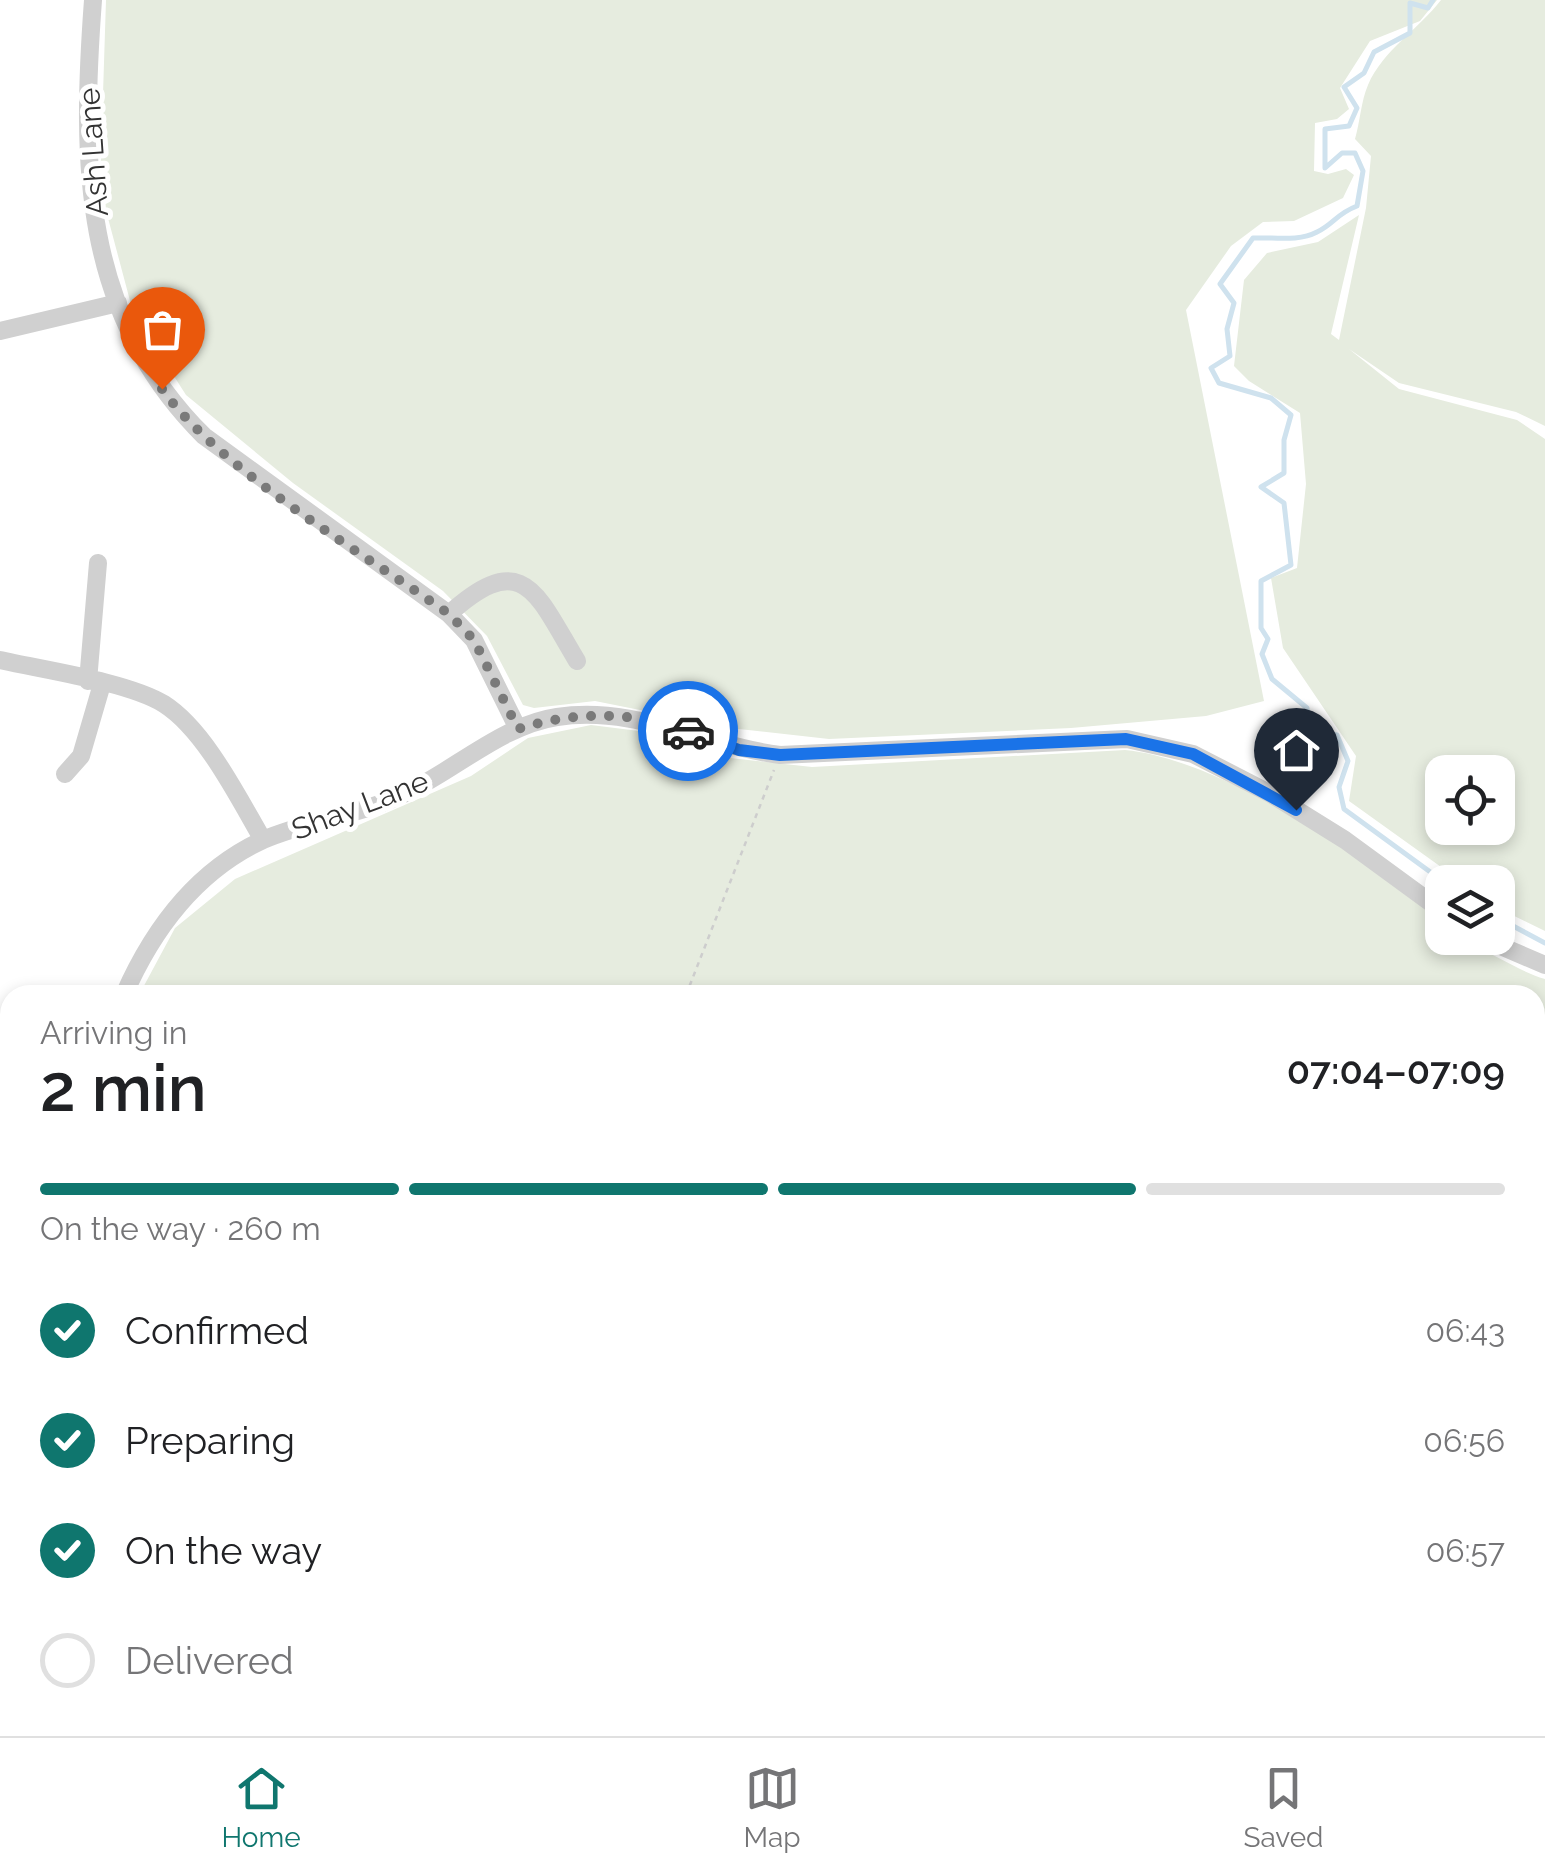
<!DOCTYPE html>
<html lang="en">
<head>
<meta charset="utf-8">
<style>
	body { margin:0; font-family:Raleway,sans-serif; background:#f6f6f6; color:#202124; height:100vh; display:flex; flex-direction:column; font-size:38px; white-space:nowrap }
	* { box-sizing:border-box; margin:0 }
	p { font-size:32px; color:#757577 }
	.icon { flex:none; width:55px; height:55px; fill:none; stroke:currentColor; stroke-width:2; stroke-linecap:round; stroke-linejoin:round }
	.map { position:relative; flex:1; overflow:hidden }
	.sheet { position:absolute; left:0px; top:985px; width:1545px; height:752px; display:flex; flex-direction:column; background:#fff; border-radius:30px 30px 0 0; box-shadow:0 5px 15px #0003 }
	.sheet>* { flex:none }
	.controls { position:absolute; left:1425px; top:755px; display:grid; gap:20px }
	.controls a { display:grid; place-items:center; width:90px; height:90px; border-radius:20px; background:#fff; box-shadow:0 5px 15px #0003; font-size:50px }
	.pin { position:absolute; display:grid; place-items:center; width:85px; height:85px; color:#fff; margin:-102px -42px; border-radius:50% 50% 50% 0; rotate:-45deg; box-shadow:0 0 10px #0007 }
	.pin .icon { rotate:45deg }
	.courier { position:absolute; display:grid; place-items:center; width:100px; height:100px; margin:-50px; border:8px solid #1a73e8; border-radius:50%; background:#fff; color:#222; box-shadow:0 2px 12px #0007 }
	.overview em { font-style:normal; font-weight:600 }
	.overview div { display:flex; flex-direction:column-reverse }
	.overview { display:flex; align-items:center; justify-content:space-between; height:170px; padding:0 40px }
	h1 { font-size:65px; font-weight:600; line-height:75px }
	.bar { display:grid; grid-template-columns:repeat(4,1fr); gap:15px 10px; align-content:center; height:120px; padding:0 40px }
	.bar i { height:12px; border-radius:8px; background:#e0e0e0 }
	.bar .active { background:#0f766e }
	.bar p { grid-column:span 4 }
	ol { padding:0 40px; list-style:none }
	li { display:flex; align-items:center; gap:30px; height:110px }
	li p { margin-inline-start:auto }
	li .icon { padding:10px; border-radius:50%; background:#0f766e; color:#fff; stroke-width:4 }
	li:last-child { color:#757577 }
	li i { width:55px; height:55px; border:5px solid #e0e0e0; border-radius:50% }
	.tabs { display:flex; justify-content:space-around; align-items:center; height:140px; border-top:2px solid #e0e0e0; background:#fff; font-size:28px; color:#757577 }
	.tabs a { display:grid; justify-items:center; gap:5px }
	.tabs .active { color:#0f766e }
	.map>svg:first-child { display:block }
</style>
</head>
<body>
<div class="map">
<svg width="1545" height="1736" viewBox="0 0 1545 1736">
	<rect width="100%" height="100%" fill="#fff"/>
	<path fill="#e6ecdf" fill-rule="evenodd" d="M106,0H1437L1420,21L1370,41L1340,88L1349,109L1337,119L1315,123L1314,171L1328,174L1346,169L1354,175L1343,198L1294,221L1263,222L1231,246L1186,310L1264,701L1206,716L1071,728L829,739L730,728L595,701L534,708L523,705L487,636L443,591L293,483L186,395L133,312L100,188Z
		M1441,0H1545V426L1516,412L1399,383L1349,349L1399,389L1517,420L1545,439V931L1498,908V882H1462L1349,801L1356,756L1283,648L1271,578L1297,568L1306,484L1300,413L1249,381L1234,366L1244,280L1267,253L1318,242L1359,215L1331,334L1339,340L1366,208L1371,156L1355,139C1360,122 1361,101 1368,85C1383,50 1419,29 1441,0ZM1442,772H1498V828H1442Z
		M591,725L639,731L730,758L812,767L1125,750C1225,760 1363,858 1442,921V938C1475,938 1510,969 1545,979V1736H919L909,1728H1535V995H139L175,928L235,879L471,776L528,738Z
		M10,1289V1696L0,1682V1314Z
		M269,1728H421L415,1736H279Z
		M465,1728H679L667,1736H471Z"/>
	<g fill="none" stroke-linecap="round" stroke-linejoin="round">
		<path stroke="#cfe2ee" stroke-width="5" d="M1433,0L1428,8L1410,3V33L1374,52L1364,73L1344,87L1357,108L1349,126L1325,129V168L1342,153H1355L1363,171L1357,206C1336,214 1334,224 1317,232C1298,242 1274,237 1253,238L1220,284L1234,303L1227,329L1230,356L1211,368L1219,383L1271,398L1291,415L1284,440V473L1261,487L1284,503L1291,565L1261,581V628L1268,639L1262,654L1272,679L1307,708L1310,730L1337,735L1348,761L1339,787L1344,809L1444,882
			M1498,918L1545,943
			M1545,1100V1108"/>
		<path stroke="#cdcdcd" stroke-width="2.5" stroke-dasharray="5 5" stroke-linecap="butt" d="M686,995L774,770
			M666,1736L662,1733L668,1728"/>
		<path stroke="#d0d0d0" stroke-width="18" d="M93,0C81,162 81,314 204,436L449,614L474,640L518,729
			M0,331L118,303
			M449,614C524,546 537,595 577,661
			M0,660C44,670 128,682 164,704C205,730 239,799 263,840
			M88,681L98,563
			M65,774L81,756L102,684
			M1482,938L1545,965
			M124,995C153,929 196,871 263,840C309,820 362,815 408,792C456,769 503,725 557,717C636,705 703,745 780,755L1127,739L1193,754L1271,794L1345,840L1442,911
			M0,1189L10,1193
			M0,1272L10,1247
			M100,1728L108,1736
			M886,1728L896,1736
			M175,1736L181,1728"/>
		<path stroke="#ababab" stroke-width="22" d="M0,1710L10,1722"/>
	</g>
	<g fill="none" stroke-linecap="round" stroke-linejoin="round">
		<path stroke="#7a7a7a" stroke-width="10" stroke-dasharray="0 18" d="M162,389C222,472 363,553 449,614L474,640L518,729C575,711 631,711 688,731"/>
		<path stroke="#1a73e8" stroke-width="12" d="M688,731L739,750L780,755L1126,739L1193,754L1296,810"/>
	</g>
	<g text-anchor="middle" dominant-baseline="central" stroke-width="10" stroke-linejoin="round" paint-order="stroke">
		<g font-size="30" fill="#333" stroke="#fff">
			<text transform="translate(93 152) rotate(-94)">Ash Lane</text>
			<text transform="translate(360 805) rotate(-21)">Shay Lane</text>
		</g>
	</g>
</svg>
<div class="controls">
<a><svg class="icon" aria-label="locate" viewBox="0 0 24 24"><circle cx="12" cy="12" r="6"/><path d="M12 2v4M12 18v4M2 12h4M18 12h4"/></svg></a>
<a><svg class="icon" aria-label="layers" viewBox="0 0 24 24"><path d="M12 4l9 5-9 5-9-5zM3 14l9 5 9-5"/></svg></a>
</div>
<div class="pin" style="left:162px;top:389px;background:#ea580c"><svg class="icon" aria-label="bag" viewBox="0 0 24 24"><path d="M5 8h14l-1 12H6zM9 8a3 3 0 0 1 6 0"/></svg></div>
<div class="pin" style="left:1296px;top:810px;background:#1f2937"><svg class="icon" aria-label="home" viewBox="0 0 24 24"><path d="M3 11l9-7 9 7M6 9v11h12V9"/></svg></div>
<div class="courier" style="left:688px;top:731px"><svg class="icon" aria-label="car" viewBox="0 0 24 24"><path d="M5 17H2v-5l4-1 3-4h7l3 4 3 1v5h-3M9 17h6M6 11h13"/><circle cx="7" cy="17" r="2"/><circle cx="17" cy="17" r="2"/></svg></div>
<section class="sheet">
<div class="overview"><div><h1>2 min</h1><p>Arriving in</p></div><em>07:04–07:09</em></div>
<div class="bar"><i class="active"></i><i class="active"></i><i class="active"></i><i></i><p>On the way · 260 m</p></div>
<ol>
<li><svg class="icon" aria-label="check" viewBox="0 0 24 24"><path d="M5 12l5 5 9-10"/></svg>Confirmed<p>06:43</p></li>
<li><svg class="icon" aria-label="check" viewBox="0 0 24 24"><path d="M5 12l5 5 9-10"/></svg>Preparing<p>06:56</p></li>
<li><svg class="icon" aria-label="check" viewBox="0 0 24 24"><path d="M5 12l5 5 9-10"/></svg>On the way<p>06:57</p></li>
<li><i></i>Delivered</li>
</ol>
</section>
</div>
<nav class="tabs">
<a class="active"><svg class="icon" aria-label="home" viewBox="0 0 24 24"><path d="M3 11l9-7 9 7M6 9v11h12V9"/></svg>Home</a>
<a><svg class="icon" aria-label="map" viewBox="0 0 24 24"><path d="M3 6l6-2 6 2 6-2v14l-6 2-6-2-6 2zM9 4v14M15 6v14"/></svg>Map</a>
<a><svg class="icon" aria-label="saved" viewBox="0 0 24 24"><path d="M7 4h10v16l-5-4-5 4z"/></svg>Saved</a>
</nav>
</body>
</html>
